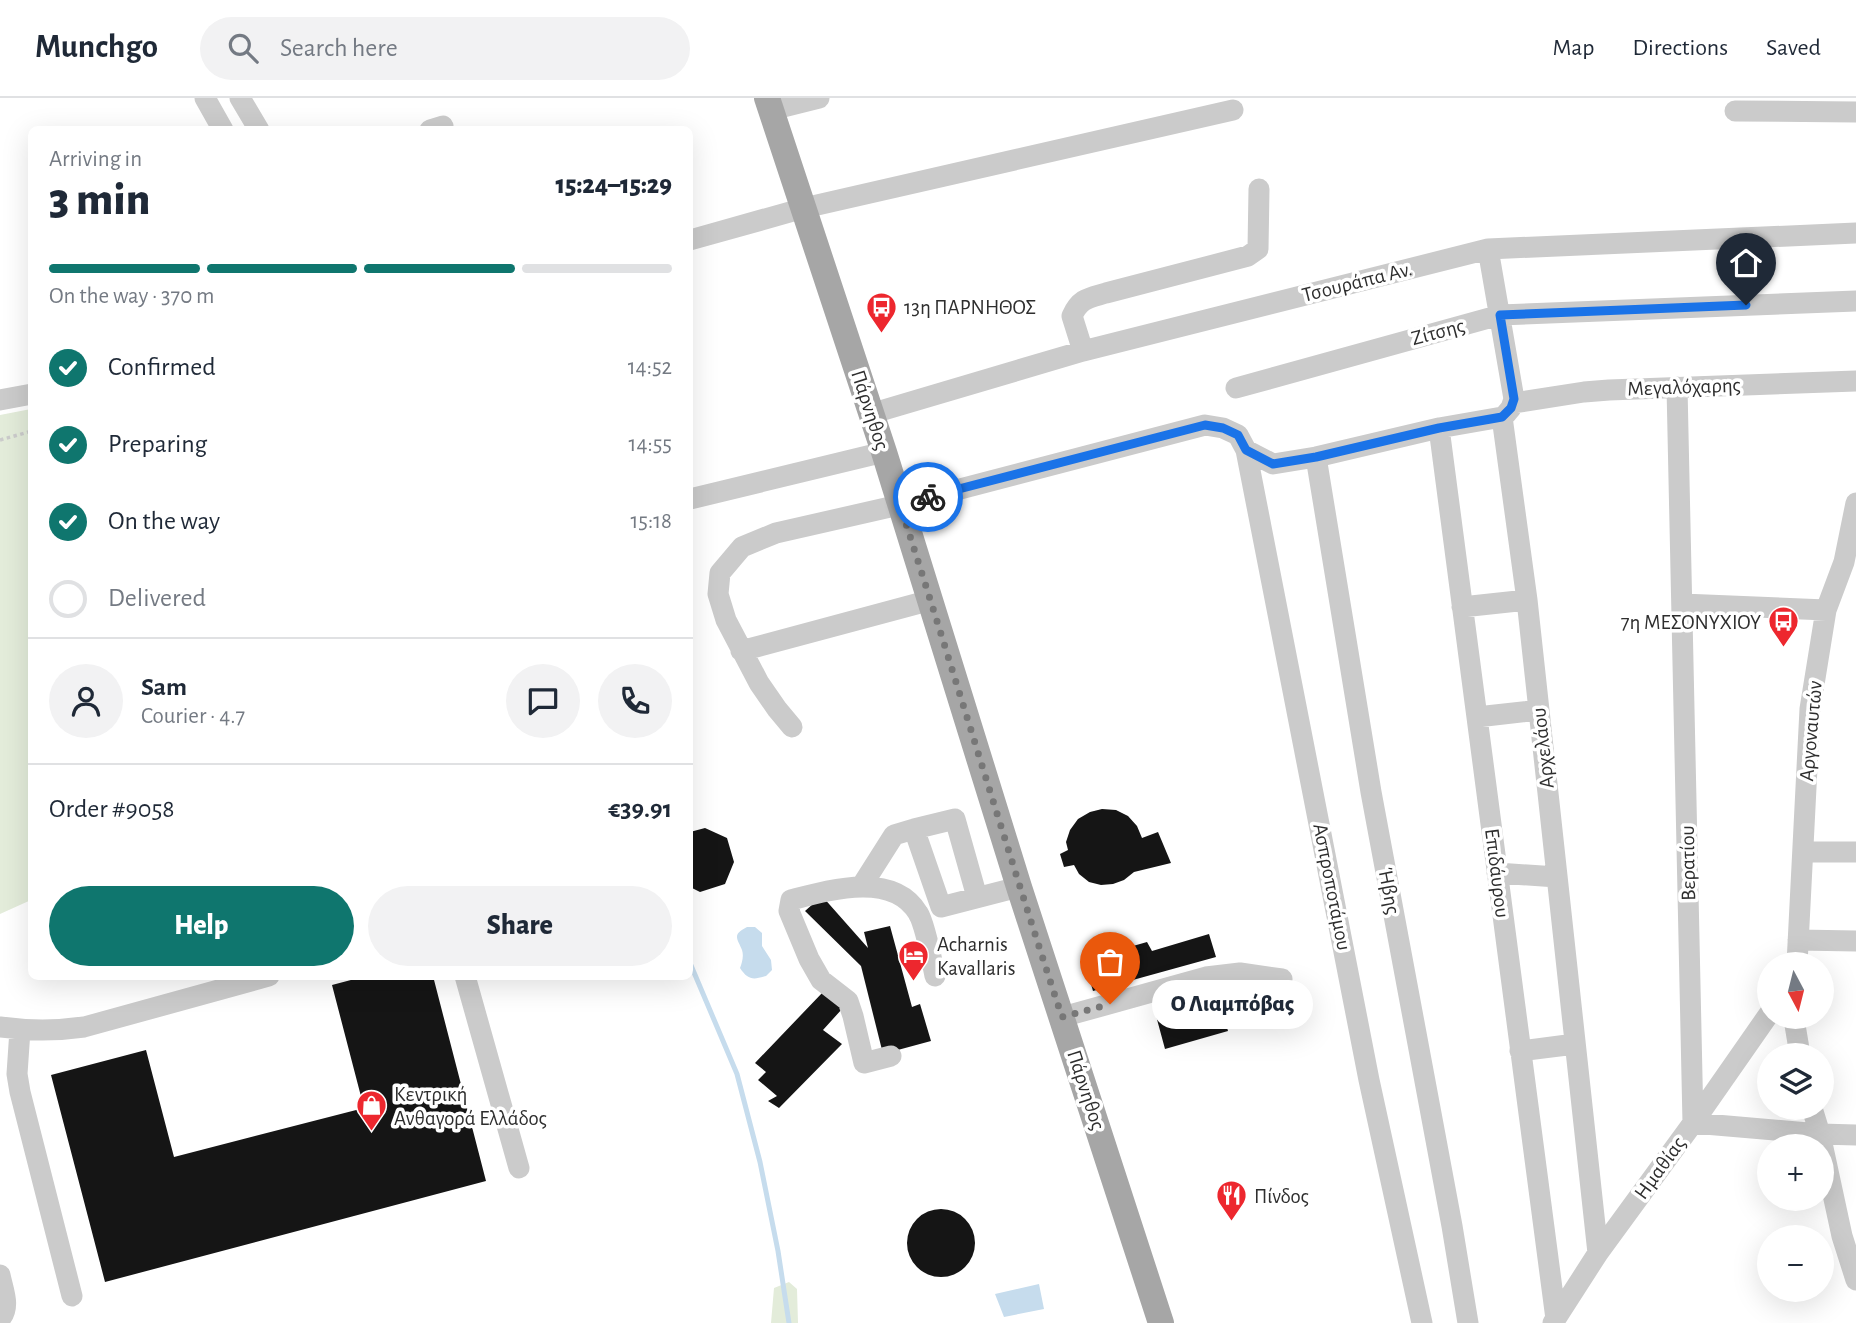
<!DOCTYPE html>
<html lang="en">
<head>
<meta charset="utf-8">
<style>
	body { margin:0; font-family:"Alegreya Sans",sans-serif; background:#f2f2f3; color:#1f2937; height:100vh; display:flex; flex-direction:column; font-size:26px; white-space:nowrap }
	* { box-sizing:border-box; margin:0 }
	p { font-size:23px; color:#747a83 }
	.icon { flex:none; width:38px; height:38px; fill:none; stroke:currentColor; stroke-width:2; stroke-linecap:round; stroke-linejoin:round }
	.map { position:relative; flex:1; overflow:hidden }
	.side { position:absolute; left:28px; top:28px; width:665px; height:854px; display:flex; flex-direction:column; background:#fff; border-radius:10px; box-shadow:0 7px 28px #0002 }
	.side>* { flex:none }
	.needle { width:46px; rotate:173deg }
	.tools { position:absolute; left:1757px; top:854px; display:grid; gap:14px }
	.tools a { display:grid; place-items:center; width:77px; height:77px; border-radius:50%; background:#fff; box-shadow:0 7px 28px #0002; font-size:35px }
	.pin { position:absolute; display:grid; place-items:center; width:60px; height:60px; color:#fff; margin:-72px -30px; border-radius:50% 50% 50% 0; rotate:-45deg; box-shadow:0 0 7px #0007 }
	.pin .icon { rotate:45deg }
	.courier { position:absolute; display:grid; place-items:center; width:70px; height:70px; margin:-35px; border:5px solid #1a73e8; border-radius:50%; background:#fff; color:#222; box-shadow:0 2px 9px #0007 }
	.bubble { position:absolute; height:49px; border-radius:24px; background:#fff; box-shadow:0 7px 28px #0002; font-size:23px; font-weight:800; line-height:49px; text-align:center }
	.summary em { font-style:normal; font-weight:800 }
	.summary div { display:flex; flex-direction:column-reverse }
	.summary { display:flex; align-items:center; justify-content:space-between; height:119px; padding:0 21px }
	h1 { font-size:46px; font-weight:800; line-height:52px }
	.bar { display:grid; grid-template-columns:repeat(4,1fr); gap:10px 7px; align-content:center; height:84px; padding:0 21px }
	.bar i { height:9px; border-radius:5px; background:#e0e1e3 }
	.bar .on { background:#0f766e }
	.bar p { grid-column:span 4 }
	.line { display:flex; align-items:center; gap:18px; padding:0 21px; border-top:2px solid #e0e1e3 }
	.line div { flex:1 }
	.round { display:grid; place-items:center; flex:none; width:74px; height:74px; border-radius:37px; background:#f2f2f3 }
	ol { padding:0 21px; list-style:none }
	li { display:flex; align-items:center; gap:21px; height:77px }
	li p { margin-inline-start:auto }
	li .icon { padding:7px; border-radius:50%; background:#0f766e; color:#fff; stroke-width:4 }
	li:last-child { color:#747a83 }
	li i { width:38px; height:38px; border:4px solid #e0e1e3; border-radius:50% }
	.primary-button { display:flex; gap:14px; margin-top:auto; padding:14px 21px }
	.primary-button a { flex:1; height:80px; border-radius:42px; background:#0f766e; color:#fff; font-size:28px; font-weight:800; line-height:80px; text-align:center }
	.primary-button a+a { background:#f2f2f3; color:#1f2937 }
	header { display:flex; align-items:center; gap:42px; box-sizing:border-box; height:98px; padding:0 35px; background:#fff; border-bottom:2px solid #e0e1e3 }
	header strong { font-size:33px }
	nav { display:flex; gap:38px; margin-inline-start:auto; font-size:24px }
	.search { width:490px; height:63px; background:#f2f2f3; display:flex; align-items:center; gap:18px; box-sizing:border-box; padding:0 24px; border-radius:38px; color:#747a83; font-size:26px }
	.map>svg:first-child { display:block }
</style>
</head>
<body>
<header>
<strong>Munchgo</strong>
<div class="search"><svg class="icon" aria-label="search" viewBox="0 0 24 24"><circle cx="10" cy="10" r="6"/><path d="M15 15l6 6"/></svg>Search here</div>
<nav><a>Map</a><a>Directions</a><a>Saved</a></nav>
</header>
<div class="map">
<svg width="1856" height="1225" viewBox="0 0 1856 1225">
	<rect width="100%" height="100%" fill="#fff"/>
	<path fill="#e3ecda" d="M31,311V802L0,816V317Z
		M789,1184L797,1191L798,1225H771L774,1190Z"/>
	<path fill="#c6dced" d="M747,829H755L762,835V848L771,862L772,872L766,878C753,882 748,882 740,870C742,865 744,858 742,852C738,841 731,837 747,829Z
		M1039,1186L1044,1211L1004,1219L995,1196Z"/>
	<g fill="none" stroke-linecap="round" stroke-linejoin="round">
		<path stroke="#c6dced" stroke-width="5" d="M690,865L737,976L760,1064L778,1153L789,1225"/>
	</g>
	<path fill="#151515" d="M1102,711L1116,712L1128,718L1137,728L1142,740L1158,734L1171,765L1134,774L1124,782L1113,786L1101,787L1089,784L1079,776L1074,767L1064,769L1060,756L1068,752L1066,744L1070,732L1078,721L1090,714Z
		M705,730L727,740L734,764L725,786L700,794L690,789V734Z
		M822,798L868,850L864,834L890,828L912,909L920,906L931,943L883,956L861,868L805,813Z
		M1209,836L1216,859L1093,893L1084,862L1147,844L1152,853Z
		M366,878H433L486,1083L105,1184L51,977L146,952L174,1059L364,1010L332,887Z
		M823,894L842,911L823,932L842,946L779,1010L768,1003L777,998L758,982L766,974L755,965Z
		M1218,897L1228,933L1165,951L1155,914Z
		M907 1145a34 34 0 1 1 68 0a34 34 0 1 1-68 0Z"/>
	<g fill="none" stroke-linecap="round" stroke-linejoin="round">
		<path stroke="#cbcbcb" stroke-width="3.5" stroke-dasharray="3.5 3.5" stroke-linecap="butt" d="M0,342L32,333"/>
		<path stroke="#cbcbcb" stroke-width="21" d="M205,0L223,32
			M240,0L259,32
			M771,12L819,0
			M1735,13L1856,14
			M430,32L443,28
			M690,142L804,110L1233,12
			M1488,151L1514,301L1511,310L1506,316
			M1083,253L1072,218C1080,200 1089,200 1106,195L1248,158L1258,151L1259,91
			M1677,289L1693,1025L1820,1036L1856,1037
			M1236,290L1500,217L1856,203
			M0,302L32,296
			M1514,305L1584,294L1609,292L1856,283
			M870,316L1083,253L1488,151L1856,135
			M1502,319L1527,502L1598,1155
			M1439,330L1556,1221
			M1246,352L1369,982L1422,1225
			M1316,359L1371,694L1452,1128L1468,1225
			M690,401L884,354
			M1682,506L1826,512
			M1462,509L1527,502
			M741,553L931,502
			M1477,619L1539,612
			M792,629L777,611L759,585L726,522L718,496L720,475L742,449L776,435L899,407L1205,327L1223,330L1238,337L1246,352L1273,366L1316,359L1439,330L1502,319
			M914,731L955,721L977,799
			M1803,754H1856
			M1497,775L1557,779
			M861,789L894,737L914,731L941,809L1019,789
			M1798,842L1856,843
			M1797,866L1810,611L1826,512L1844,464L1856,405
			M465,878L519,1070
			M1062,919L1206,879L1240,875L1282,881
			M1795,919V927L1800,957
			M0,929C29,933 56,933 84,929L269,878
			M20,932L17,976L20,994L72,1198
			M1520,953L1575,946
			M891,958L864,965L853,918L848,903L821,882L809,861L789,813L791,802C829,792 893,773 918,815C925,826 932,863 935,878
			M1812,1010L1820,1036L1842,1138L1856,1182
			M0,1177C3,1192 11,1209 0,1221
			M1553,1225L1598,1155L1693,1025L1769,916"/>
		<path stroke="#a6a6a6" stroke-width="26" d="M767,0L884,354L1019,789L1161,1225"/>
	</g>
	<g fill="none" stroke-linecap="round" stroke-linejoin="round">
		<path stroke="#777" stroke-width="7" stroke-dasharray="0 12.6" d="M928,399L900,407C955,577 1006,749 1062,919L1110,906"/>
		<path stroke="#1a73e8" stroke-width="9" d="M928,399L1205,327L1223,330L1238,337L1246,352L1273,366L1316,359L1439,330L1502,319L1511,310L1514,301L1500,217L1746,207"/>
	</g>
	<defs>
		<symbol id="bus-pin" viewBox="-11 -11 22 30"><path d="M0 17L-7.5 6A9.5 9.5 0 1 1 7.5 6Z" fill="#ed272e" stroke="#fff"/><path d="M-5-6H5V4H4V6H2V4H-2V6H-4V4H-5ZM-3.5-4V0h7V-4ZM-3.5 1.2v1.5H-2V1.2ZM2 1.2v1.5H3.5V1.2Z" fill="#fff"/></symbol>
		<symbol id="hotel-pin" viewBox="-11 -11 22 30"><path d="M0 17L-7.5 6A9.5 9.5 0 1 1 7.5 6Z" fill="#ed272e" stroke="#fff"/><path d="M-6-4.5h1.5V1H6V5H4.5V3h-9V5H-6ZM-4 0a1.8 1.8 0 1 1 3.6 0ZM.5 0V-2.5h3Q6-2.5 6 0Z" fill="#fff"/></symbol>
		<symbol id="shop-pin" viewBox="-11 -11 22 30"><path d="M0 17L-7.5 6A9.5 9.5 0 1 1 7.5 6Z" fill="#ed272e" stroke="#fff"/><path d="M-5-2.5h2.3a2.7 3.5 0 0 1 5.4 0H5L5.5 6h-11ZM-1.5-2.5h3a1.5 2.3 0 0 0-3 0Z" fill="#fff"/></symbol>
		<symbol id="restaurant-pin" viewBox="-11 -11 22 30"><path d="M0 17L-7.5 6A9.5 9.5 0 1 1 7.5 6Z" fill="#ed272e" stroke="#fff"/><path d="M-5-6h1v4h1v-4h1v4h1v-4h1v5L-1.5 .5V6h-2V.5L-5-1ZM5-6V6H3V1.5H1.5Q1.5-4 5-6Z" fill="#fff"/></symbol>
	</defs>
	<g fill-rule="evenodd">
		<use href="#bus-pin" x="864" y="192" width="35" height="47"/>
		<use href="#bus-pin" x="1766" y="506" width="35" height="47"/>
		<use href="#hotel-pin" x="896" y="840" width="35" height="47"/>
		<use href="#shop-pin" x="354" y="990" width="35" height="47"/>
		<use href="#restaurant-pin" x="1214" y="1080" width="35" height="47"/>
	</g>
	<g text-anchor="middle" dominant-baseline="central" stroke-width="7" stroke-linejoin="round" paint-order="stroke">
		<g font-size="21" fill="#2e2e2e" stroke="#fff">
			<text transform="translate(1357 184) rotate(-14)">Τσουράπα Αν.</text>
			<text transform="translate(1438 234) rotate(-15)">Ζίτσης</text>
			<text transform="translate(1684 289) rotate(-2)">Μεγαλόχαρης</text>
			<text transform="translate(870 312) rotate(72)">Πάρνηθος</text>
			<text transform="translate(1811 633) rotate(-85)">Αργοναυτών</text>
			<text transform="translate(1543 650) rotate(-96)">Αρχελάου</text>
			<text transform="translate(1688 765) rotate(-91)">Βερατίου</text>
			<text transform="translate(1497 775) rotate(83)">Επιδάυρου</text>
			<text transform="translate(1332 789) rotate(79)">Ασπροποτάμου</text>
			<text transform="translate(1389 793) rotate(79)">Ήβης</text>
			<text transform="translate(1086 992) rotate(72)">Πάρνηθος</text>
			<text transform="translate(1660 1070) rotate(-54)">Ημαθίας</text>
		</g>
		<g font-size="21" fill="#2e2e2e" stroke="#fff" text-anchor="start">
			<text x="904" y="209">13η ΠΑΡΝΗΘΟΣ</text>
			<text x="1761" y="524" text-anchor="end">7η ΜΕΣΟΝΥΧΙΟΥ</text>
			<text x="937" y="846">Acharnis<tspan x="937" dy="24">Kavallaris</tspan></text>
			<text x="394" y="996">Κεντρική<tspan x="394" dy="24">Ανθαγορά Ελλάδος</tspan></text>
			<text x="1254" y="1098">Πίνδος</text>
		</g>
	</g>
</svg>
<div class="tools">
<a><svg class="needle" viewBox="-14 -14 28 28"><path d="M0-13l5 13h-10z" fill="#e53935"/><path d="M0 13l5-13h-10z" fill="#747a83"/></svg></a>
<a><svg class="icon" aria-label="layers" viewBox="0 0 24 24"><path d="M12 4l9 5-9 5-9-5zM3 14l9 5 9-5"/></svg></a>
<a>+</a>
<a>−</a>
</div>
<div class="pin" style="left:1110px;top:906px;background:#ea580c"><svg class="icon" aria-label="bag" viewBox="0 0 24 24"><path d="M5 8h14l-1 12H6zM9 8a3 3 0 0 1 6 0"/></svg></div>
<div class="pin" style="left:1746px;top:207px;background:#1f2937"><svg class="icon" aria-label="home" viewBox="0 0 24 24"><path d="M3 11l9-7 9 7M6 9v11h12V9"/></svg></div>
<div class="courier" style="left:928px;top:399px"><svg class="icon" aria-label="bike" viewBox="0 0 24 24"><circle cx="6" cy="16" r="4"/><circle cx="18" cy="16" r="4"/><path d="M6 16l4-8h5l3 8M10 8l3 8H6M13 5h3"/></svg></div>
<div class="bubble" style="left:1152px;top:882px;width:161px">Ο Λιαμπόβας</div>
<section class="side">
<div class="summary"><div><h1>3 min</h1><p>Arriving in</p></div><em>15:24–15:29</em></div>
<div class="bar"><i class="on"></i><i class="on"></i><i class="on"></i><i></i><p>On the way · 370 m</p></div>
<ol>
<li><svg class="icon" aria-label="check" viewBox="0 0 24 24"><path d="M5 12l5 5 9-10"/></svg>Confirmed<p>14:52</p></li>
<li><svg class="icon" aria-label="check" viewBox="0 0 24 24"><path d="M5 12l5 5 9-10"/></svg>Preparing<p>14:55</p></li>
<li><svg class="icon" aria-label="check" viewBox="0 0 24 24"><path d="M5 12l5 5 9-10"/></svg>On the way<p>15:18</p></li>
<li><i></i>Delivered</li>
</ol>
<div class="line" style="height:126px"><a class="round"><svg class="icon" aria-label="person" viewBox="0 0 24 24"><circle cx="12" cy="8" r="4"/><path d="M4 21q1-7 8-7t8 7"/></svg></a><div><b>Sam</b><p>Courier · 4.7</p></div><a class="round"><svg class="icon" aria-label="chat" viewBox="0 0 24 24"><path d="M4 5h16v11H9l-5 4z"/></svg></a><a class="round"><svg class="icon" aria-label="phone" viewBox="0 0 24 24"><path d="M5 4h4l2 5-3 2q2 4 5 5l2-3 5 2v4C11 20 4 13 5 4z"/></svg></a></div>
<div class="line" style="height:91px"><div>Order #9058</div><b>€39.91</b></div>
<div class="primary-button"><a>Help</a><a>Share</a></div>
</section>
</div>
</body>
</html>
